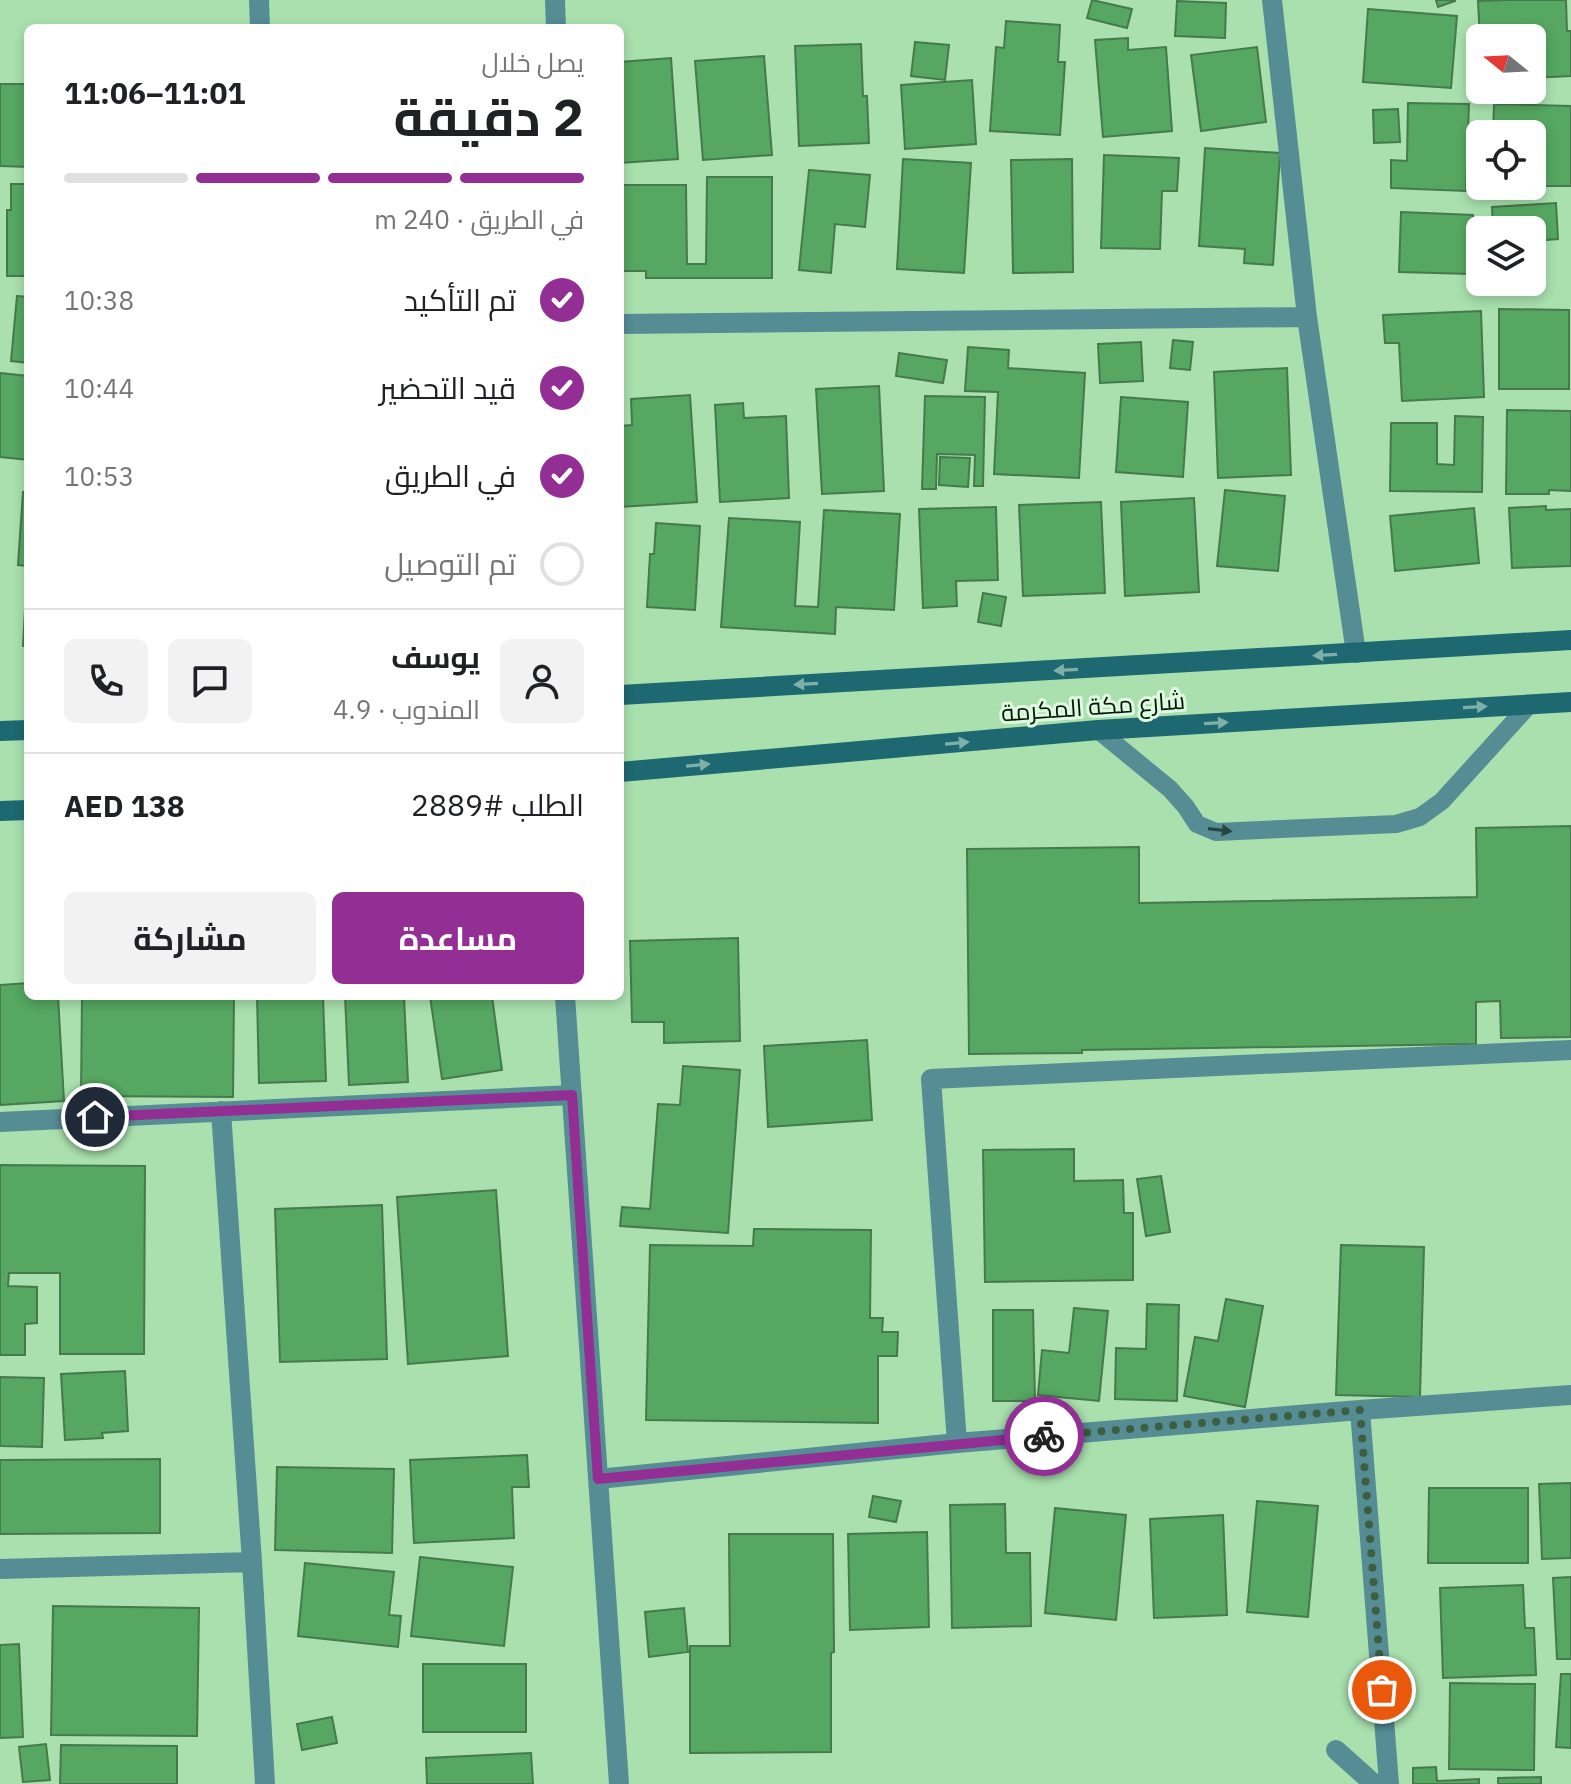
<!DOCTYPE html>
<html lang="ar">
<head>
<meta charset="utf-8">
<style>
	body { margin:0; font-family:"IBM Plex Sans",Cairo,sans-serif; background:#f2f2f2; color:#202124; direction:rtl; height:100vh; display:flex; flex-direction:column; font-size:30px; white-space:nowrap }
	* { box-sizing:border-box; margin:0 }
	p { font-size:26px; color:#757577 }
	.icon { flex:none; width:44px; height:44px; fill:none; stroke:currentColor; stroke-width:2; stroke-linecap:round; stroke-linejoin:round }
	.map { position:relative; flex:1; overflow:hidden; direction:ltr }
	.side { position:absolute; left:24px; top:24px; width:600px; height:976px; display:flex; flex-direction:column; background:#fff; border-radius:12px; box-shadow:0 4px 12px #0003; direction:rtl }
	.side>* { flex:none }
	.needle { width:52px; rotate:288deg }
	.fabs { position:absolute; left:1466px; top:24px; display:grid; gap:16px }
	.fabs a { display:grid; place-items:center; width:80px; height:80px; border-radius:12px; background:#fff; box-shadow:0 4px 12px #0003; font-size:40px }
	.pin { position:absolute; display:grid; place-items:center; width:68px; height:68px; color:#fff; margin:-34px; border:4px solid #fff; border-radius:50%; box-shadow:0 2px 8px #0007 }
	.courier { position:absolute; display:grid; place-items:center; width:80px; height:80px; margin:-40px; border:6px solid #932e95; border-radius:50%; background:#fff; color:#222; box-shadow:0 2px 10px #0007 }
	.summary em { font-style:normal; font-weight:700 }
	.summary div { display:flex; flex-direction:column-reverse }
	.summary { display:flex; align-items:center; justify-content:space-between; height:136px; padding:0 40px }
	h1 { font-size:52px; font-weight:700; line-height:60px }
	.bar { display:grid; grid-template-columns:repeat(4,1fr); gap:12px 8px; align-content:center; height:96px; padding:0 40px }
	.bar i { height:10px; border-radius:6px; background:#e0e0e0 }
	.bar .on { background:#932e95 }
	.bar p { grid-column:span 4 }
	.line { display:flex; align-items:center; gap:20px; padding:0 40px; border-top:2px solid #e0e0e0 }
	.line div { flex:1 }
	.round { display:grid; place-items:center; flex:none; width:84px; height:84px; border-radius:12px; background:#f2f2f2 }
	ol { padding:0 40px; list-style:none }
	li { display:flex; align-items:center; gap:24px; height:88px }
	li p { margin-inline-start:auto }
	li .icon { padding:8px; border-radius:50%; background:#932e95; color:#fff; stroke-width:4 }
	li:last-child { color:#757577 }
	li i { width:44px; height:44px; border:4px solid #e0e0e0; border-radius:50% }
	.button { display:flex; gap:16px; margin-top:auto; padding:16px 40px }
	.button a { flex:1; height:92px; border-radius:12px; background:#932e95; color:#fff; font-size:32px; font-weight:700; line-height:92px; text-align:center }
	.button a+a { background:#f2f2f2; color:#202124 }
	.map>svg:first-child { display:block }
</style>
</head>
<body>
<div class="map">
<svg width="1571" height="1784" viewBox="0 0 1571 1784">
	<rect width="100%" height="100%" fill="#a9e0ae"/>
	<path fill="#55a761" stroke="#46794c" stroke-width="2" d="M1092,0L1132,9L1127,28L1087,18Z
		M1436,0H1455V1L1438,7Z
		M1508,0H1566L1567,31H1571V76L1532,78V38H1480V40L1478,1Z
		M1177,1L1226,3L1225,38L1175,36Z
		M1368,9L1457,16L1451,88L1363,82Z
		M1006,21L1060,25L1058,62H1065L1060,135L990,131L996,47L1004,48Z
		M1128,38V50L1166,47L1172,131L1103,137L1095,40Z
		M915,42L949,45L945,80L911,76Z
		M861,44L863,96H867L869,143L799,146L795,46Z
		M1257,47L1266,122L1201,131L1191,55Z
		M764,56L772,155L703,160L695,61Z
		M671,58L678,159L620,163V62Z
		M972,80L976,144L905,149L901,85Z
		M0,84H28V167L0,166Z
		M1408,103L1469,104L1466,191L1391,188V160L1407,161Z
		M1494,104L1571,106V186H1532V134H1493Z
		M1398,109L1400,142L1374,143L1373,110Z
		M1205,148L1280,153L1273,265L1244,263L1245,249L1199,246Z
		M1104,155L1179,158L1177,191H1162L1160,249L1101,248Z
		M903,159L971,163L964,273L897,269Z
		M1072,159L1073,272L1013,273L1011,160Z
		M809,170L870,175L865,227L835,224L831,273L799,270Z
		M707,177H772V278H646V271H620V185H686L687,264H706Z
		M11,184H28V276H7V210H11Z
		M1556,203L1558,239L1532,241L1534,281H1532V230H1493L1492,207Z
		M1401,212L1473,215L1471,274L1399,272Z
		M17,296L28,297V363L11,361Z
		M1499,309L1569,310V389H1499Z
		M1481,311L1484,397L1402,401L1399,343H1385L1383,315Z
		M1173,340L1193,342L1190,370L1170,368Z
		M1141,342L1143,381L1100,383L1098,344Z
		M968,347L1009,350L1008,368L1085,373L1079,478L994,474L998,392L965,391Z
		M899,353L947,360L943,383L896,376Z
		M1287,368L1291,475L1218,478L1214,372Z
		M0,373L28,376V460L0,457Z
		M879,386L884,491L822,494L816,389Z
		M690,395L697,502L620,507V426L632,425L631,399Z
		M925,396L985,397L983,486H974L975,455L937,454L936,489H922Z
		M1121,397L1188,402L1183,477L1116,472Z
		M743,403L744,418L786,416L789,498L720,502L715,405Z
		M1507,410L1571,411V491L1549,490V494H1506Z
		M1455,416L1483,417L1482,492L1390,491L1391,423H1437V464L1454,465Z
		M940,457L970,458L968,487L939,485Z
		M1225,490L1285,496L1278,571L1217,566Z
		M23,492L28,493V566L18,565Z
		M1194,498L1199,592L1125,596L1121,502Z
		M1101,502L1105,593L1023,596L1019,505Z
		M1546,506V510L1571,509V566L1512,568L1509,508Z
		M996,507L998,580L956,581L957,606L923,608L919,509Z
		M1474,508L1479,563L1395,571L1390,516Z
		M824,510L900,514L894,610L836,607L835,634L721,627L729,518L800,522L795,606L818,607Z
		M656,523L700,526L695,610L647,607L650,554H654Z
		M26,590H28V647L23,646Z
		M983,593L1006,597L1001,626L978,622Z
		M1571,826V1037L1501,1038L1500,1001L1476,1002V1044L1082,1050V1053L969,1054L967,849L1139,847V903L1477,897L1476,828Z
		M738,938L740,1041L664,1043V1022H632L630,941Z
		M28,983V996H58L64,1101L0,1105V985Z
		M82,996H234L233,1097L81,1096Z
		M257,996H323L326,1081L259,1083Z
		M345,996H404L408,1082L349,1085Z
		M430,996H492L502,1070L442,1079Z
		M867,1040L872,1120L768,1127L764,1046Z
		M683,1066L740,1070L728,1233L620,1226L622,1207L650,1209L658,1104L680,1105Z
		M1074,1149V1181L1123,1180L1124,1213H1133V1280L985,1282L983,1150Z
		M0,1165L145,1166L144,1354H60V1273H9L8,1286L37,1287V1323L25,1324V1355H0Z
		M1161,1176L1170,1232L1146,1236L1137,1179Z
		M496,1190L508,1356L408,1364L397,1197Z
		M382,1205L387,1359L280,1362L275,1209Z
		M754,1229L871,1230L870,1318H883L882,1332H898L897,1356H878V1423L646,1420L650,1245L753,1246Z
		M1341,1245L1424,1247L1420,1397L1336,1395Z
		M1226,1299L1263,1306L1245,1407L1184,1396L1195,1337L1218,1341Z
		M1147,1304L1179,1305L1177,1401L1115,1399L1116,1348L1146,1349Z
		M1074,1308L1108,1311L1099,1401L1038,1395L1042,1350L1069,1353Z
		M993,1310H1033L1035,1401H993Z
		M125,1371L128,1431L102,1433L103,1438L65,1440L61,1374Z
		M0,1377L44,1378L42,1447L0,1446Z
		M527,1455L529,1487H512L514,1538L414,1543L410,1460Z
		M160,1459V1533L0,1534V1460Z
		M277,1467L394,1469L392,1553L275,1550Z
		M1571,1483V1558L1542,1559L1539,1484Z
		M1429,1488H1528V1563H1428Z
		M873,1496L901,1501L896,1522L869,1517Z
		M1257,1501L1318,1506L1308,1617L1247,1612Z
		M1005,1504L1006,1553H1030L1031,1626L952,1628L950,1505Z
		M1055,1508L1126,1515L1116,1620L1045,1613Z
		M1223,1515L1227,1615L1154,1618L1150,1519Z
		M927,1532L929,1627L850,1630L848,1534Z
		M729,1534H833L834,1652L831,1653V1752L690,1753V1646H730Z
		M420,1557L513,1567L504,1646L411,1636Z
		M305,1563L394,1572L389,1615L401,1616L398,1647L298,1636Z
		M1571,1577V1659H1557L1553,1578Z
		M1523,1585L1525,1628H1534L1536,1675L1443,1678L1440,1588Z
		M53,1606L199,1608L197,1736L51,1735Z
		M684,1608L688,1652L649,1657L645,1612Z
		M19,1644L23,1737L0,1738V1645Z
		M423,1664H526V1732H423Z
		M1561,1674H1571V1748L1556,1747Z
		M1450,1683L1535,1684L1534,1770L1449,1769Z
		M332,1717L337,1743L302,1750L297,1724Z
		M46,1744L50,1780L23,1782L19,1747Z
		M61,1745L177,1746V1784H60Z
		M531,1753L533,1784H427L426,1758Z
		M1436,1767L1437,1781L1479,1779V1784H1413V1768Z
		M1541,1777V1784H1498V1778Z"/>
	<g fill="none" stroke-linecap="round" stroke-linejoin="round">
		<path stroke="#568c94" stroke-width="18" d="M1098,730L1170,789L1186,807L1197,824L1216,832L1396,824L1420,817L1442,801L1530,704"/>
		<path stroke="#568c94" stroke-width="20" d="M259,0L260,28
			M555,0L556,28
			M1272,0L1307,317L1356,653
			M620,324L1307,317
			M565,996L619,1784
			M221,1111L252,1562L265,1784
			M0,1122L572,1095
			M1360,1410L1389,1784
			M957,1443L931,1079L1571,1050
			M598,1479L957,1443L1360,1410L1571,1395
			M0,1569L252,1562
			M1336,1750L1374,1784"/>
		<path stroke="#1e6871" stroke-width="20" d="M620,695L1571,640
			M0,731L28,730
			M620,772L1098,730L1571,702
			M0,811L28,810"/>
	</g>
	<defs><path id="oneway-solid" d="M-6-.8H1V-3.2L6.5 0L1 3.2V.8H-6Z" transform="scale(2)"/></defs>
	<g fill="#7eb0a8">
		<use href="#oneway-solid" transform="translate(1325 655) rotate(177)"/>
		<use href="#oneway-solid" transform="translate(1066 670) rotate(177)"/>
		<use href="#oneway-solid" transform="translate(806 684) rotate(177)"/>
		<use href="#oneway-solid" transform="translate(1475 707) rotate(-3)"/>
		<use href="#oneway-solid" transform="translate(1216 723) rotate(-3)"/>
		<use href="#oneway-solid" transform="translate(957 743) rotate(-5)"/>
		<use href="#oneway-solid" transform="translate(698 765) rotate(-5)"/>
	</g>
	<use fill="#25463f" href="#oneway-solid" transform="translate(1220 830) rotate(7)"/>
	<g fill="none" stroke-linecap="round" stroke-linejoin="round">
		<path stroke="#3e5e41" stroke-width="8" stroke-dasharray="0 14.4" d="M1044,1436L1360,1410L1382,1690"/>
		<path stroke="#932e95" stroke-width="10" d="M95,1117L572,1095L598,1479L1044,1436"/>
	</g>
	<g text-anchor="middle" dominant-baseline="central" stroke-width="6" stroke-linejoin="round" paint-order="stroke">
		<g font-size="24" fill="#041807" stroke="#def9e0">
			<text transform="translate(1093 706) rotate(-4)">شارع مكة المكرمة</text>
		</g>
	</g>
</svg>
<div class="fabs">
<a><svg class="needle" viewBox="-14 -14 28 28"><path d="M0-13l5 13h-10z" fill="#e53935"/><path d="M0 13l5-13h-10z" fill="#757577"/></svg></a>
<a><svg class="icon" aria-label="locate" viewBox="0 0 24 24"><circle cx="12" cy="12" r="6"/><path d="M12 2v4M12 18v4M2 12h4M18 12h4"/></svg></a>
<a><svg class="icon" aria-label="layers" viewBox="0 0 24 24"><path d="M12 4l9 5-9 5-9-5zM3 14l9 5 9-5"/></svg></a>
</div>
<div class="pin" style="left:1382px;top:1690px;background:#ea580c"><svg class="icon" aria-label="bag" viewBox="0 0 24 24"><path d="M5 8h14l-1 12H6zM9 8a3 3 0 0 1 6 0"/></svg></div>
<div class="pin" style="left:95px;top:1117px;background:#1f2937"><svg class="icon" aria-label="home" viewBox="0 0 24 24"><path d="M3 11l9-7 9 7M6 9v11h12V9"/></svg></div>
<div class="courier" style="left:1044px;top:1436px"><svg class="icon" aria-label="bike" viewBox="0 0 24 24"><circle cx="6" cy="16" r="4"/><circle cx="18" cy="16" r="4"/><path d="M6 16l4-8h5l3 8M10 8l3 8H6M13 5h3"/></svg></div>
<section class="side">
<div class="summary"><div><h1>2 دقيقة</h1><p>يصل خلال</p></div><em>11:01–11:06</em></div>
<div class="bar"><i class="on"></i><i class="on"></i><i class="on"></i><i></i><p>في الطريق · 240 m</p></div>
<ol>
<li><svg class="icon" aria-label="check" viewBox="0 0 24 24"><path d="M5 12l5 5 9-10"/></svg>تم التأكيد<p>10:38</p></li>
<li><svg class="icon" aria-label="check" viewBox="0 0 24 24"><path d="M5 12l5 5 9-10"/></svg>قيد التحضير<p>10:44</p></li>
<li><svg class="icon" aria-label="check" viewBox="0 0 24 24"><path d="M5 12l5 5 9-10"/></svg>في الطريق<p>10:53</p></li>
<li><i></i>تم التوصيل</li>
</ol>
<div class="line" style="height:144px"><a class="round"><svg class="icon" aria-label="person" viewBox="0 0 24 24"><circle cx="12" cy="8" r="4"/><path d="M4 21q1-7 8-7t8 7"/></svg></a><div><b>يوسف</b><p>المندوب · 4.9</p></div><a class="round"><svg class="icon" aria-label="chat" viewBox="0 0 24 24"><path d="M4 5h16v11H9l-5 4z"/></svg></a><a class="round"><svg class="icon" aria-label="phone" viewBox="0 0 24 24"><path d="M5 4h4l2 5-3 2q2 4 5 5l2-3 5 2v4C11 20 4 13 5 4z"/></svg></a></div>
<div class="line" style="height:104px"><div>الطلب #2889</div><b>AED 138</b></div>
<div class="button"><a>مساعدة</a><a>مشاركة</a></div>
</section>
</div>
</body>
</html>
